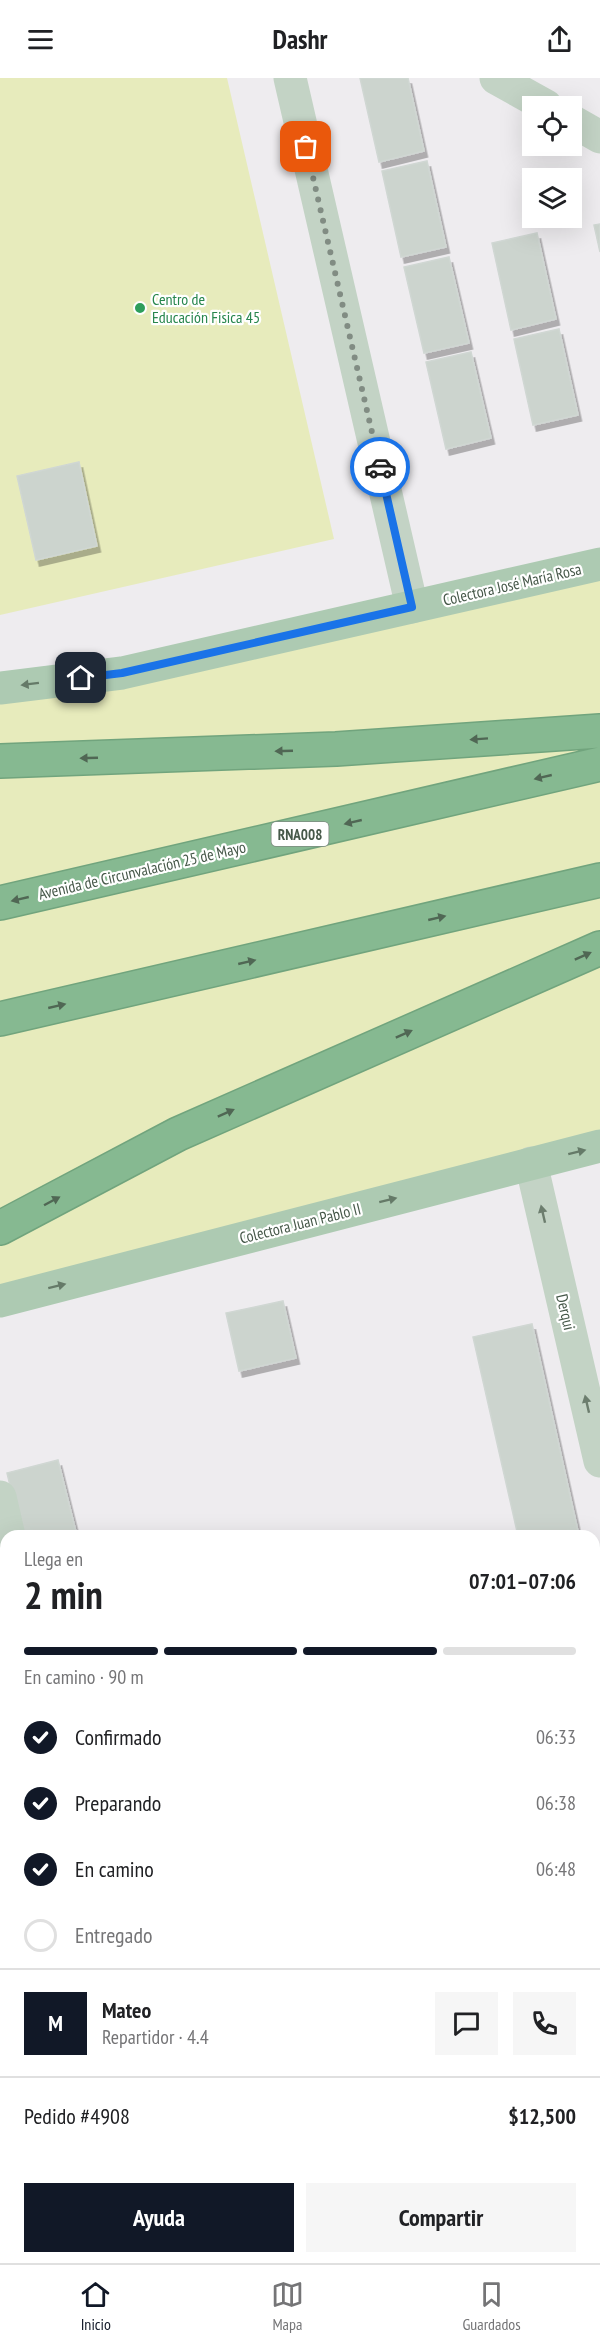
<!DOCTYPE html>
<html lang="es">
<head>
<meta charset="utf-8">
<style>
	body { margin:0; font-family:"PT Sans Narrow",sans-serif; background:#f6f6f6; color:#202124; height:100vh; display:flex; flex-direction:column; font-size:22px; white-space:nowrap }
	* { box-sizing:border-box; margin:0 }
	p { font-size:20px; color:#757577 }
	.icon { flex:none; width:33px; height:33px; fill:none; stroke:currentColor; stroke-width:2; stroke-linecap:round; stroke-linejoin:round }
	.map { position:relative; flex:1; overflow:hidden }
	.sheet { position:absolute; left:0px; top:1452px; width:600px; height:734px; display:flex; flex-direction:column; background:#fff; border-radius:18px 18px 0 0; box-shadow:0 6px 24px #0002 }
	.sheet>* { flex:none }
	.tools { position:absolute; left:522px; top:18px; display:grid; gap:12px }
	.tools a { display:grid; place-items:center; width:60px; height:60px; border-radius:0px; background:#fff; box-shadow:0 6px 24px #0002; font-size:30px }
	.pin { position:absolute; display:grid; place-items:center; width:51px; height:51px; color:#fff; margin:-26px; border-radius:12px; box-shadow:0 3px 9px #0006 }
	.courier { position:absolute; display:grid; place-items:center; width:60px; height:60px; margin:-30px; border:4px solid #1a73e8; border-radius:50%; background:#fff; color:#222; box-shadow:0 2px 8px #0007 }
	.overview em { font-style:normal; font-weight:700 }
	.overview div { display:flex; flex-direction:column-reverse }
	.overview { display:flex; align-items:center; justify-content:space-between; height:102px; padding:0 24px }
	h1 { font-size:39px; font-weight:700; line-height:45px }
	.bar { display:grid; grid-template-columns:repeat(4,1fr); gap:9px 6px; align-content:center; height:72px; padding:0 24px }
	.bar i { height:8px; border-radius:4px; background:#e0e0e0 }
	.bar .on { background:#111827 }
	.bar p { grid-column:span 4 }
	.line { display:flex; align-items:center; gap:15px; padding:0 24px; border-top:2px solid #e0e0e0 }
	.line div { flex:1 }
	.round { display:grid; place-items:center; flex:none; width:63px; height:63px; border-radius:0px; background:#f6f6f6 }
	ol { padding:0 24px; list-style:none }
	li { display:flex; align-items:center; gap:18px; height:66px }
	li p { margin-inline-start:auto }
	li .icon { padding:6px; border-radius:50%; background:#111827; color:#fff; stroke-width:4 }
	li:last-child { color:#757577 }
	li i { width:33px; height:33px; border:3px solid #e0e0e0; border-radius:50% }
	.button { display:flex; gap:12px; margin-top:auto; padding:12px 24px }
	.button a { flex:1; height:69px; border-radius:0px; background:#111827; color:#fff; font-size:24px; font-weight:700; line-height:69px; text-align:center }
	.button a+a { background:#f6f6f6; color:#202124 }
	header { display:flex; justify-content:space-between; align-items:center; height:78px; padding:0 24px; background:#fff; font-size:27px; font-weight:700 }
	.tabs { display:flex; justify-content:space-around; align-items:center; height:84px; border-top:2px solid #e0e0e0; background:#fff; font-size:16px; color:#757577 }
	.tabs a { display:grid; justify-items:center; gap:3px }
	.tabs .on { color:#111827 }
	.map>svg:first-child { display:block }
</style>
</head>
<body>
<header><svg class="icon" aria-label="menu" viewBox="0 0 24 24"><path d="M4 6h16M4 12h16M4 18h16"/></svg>Dashr<svg class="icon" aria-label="share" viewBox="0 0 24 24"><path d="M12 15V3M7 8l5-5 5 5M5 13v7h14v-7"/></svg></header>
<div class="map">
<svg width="600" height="2185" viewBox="0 0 600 2185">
	<defs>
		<filter id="shadow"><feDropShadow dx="3.5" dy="6" stdDeviation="0" flood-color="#0004"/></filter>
	</defs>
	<rect width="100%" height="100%" fill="#eeecef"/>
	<path fill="#e7ebbc" d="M0,0H227L334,461L0,537Z
		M600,486V1068L0,1223V610Z"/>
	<path fill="#ccd4ce" stroke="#d0d7d3" stroke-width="1.5" filter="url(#shadow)" d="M360,0H408L424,73L379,84Z
		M427,83L446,169L401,179L382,93Z
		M600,146V174L594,147Z
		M537,155L556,241L511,252L492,165Z
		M449,179L469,265L424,275L404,189Z
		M559,251L578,337L533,347L514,261Z
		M471,274L491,360L446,371L426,284Z
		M79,384L97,468L36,482L17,398Z
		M283,1223L296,1280L239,1293L226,1235Z
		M532,1246L579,1458H518L473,1259Z
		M58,1382L77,1458H22L7,1395Z
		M0,1705L6,1730V1736L0,1744Z
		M600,1707V2185H582L580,2180H594V1708Z
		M6,1838V2180H114L115,2185H0V1839Z
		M246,2180H417L418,2185H248Z
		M417,2180H581L562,2185H418Z"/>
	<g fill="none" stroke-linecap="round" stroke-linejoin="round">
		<defs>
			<path id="highway" d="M0,683L336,671L600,653
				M0,825L600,686
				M0,941L600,802
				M0,1150L178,1056L600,870"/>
		</defs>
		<use href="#highway" stroke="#71a47d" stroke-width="36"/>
		<path stroke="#c3d3c5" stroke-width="33" d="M290,0L412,529
			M496,0L546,28
			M572,43L600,59
			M531,1085L600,1383
			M0,1419L9,1458
			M594,1669L600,1668
			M0,1804L6,1803
			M173,2180L175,2185"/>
		<path stroke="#adcab2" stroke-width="33" d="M0,610L122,595L600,486
			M0,1223L600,1068"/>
		<use href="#highway" stroke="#86b991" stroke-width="33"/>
	</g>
	<defs><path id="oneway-solid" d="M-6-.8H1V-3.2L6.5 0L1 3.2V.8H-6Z" transform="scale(1.5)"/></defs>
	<g fill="#657a68">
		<use href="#oneway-solid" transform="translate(30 606) rotate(173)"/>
		<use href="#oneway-solid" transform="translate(577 1074) rotate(-14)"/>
		<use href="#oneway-solid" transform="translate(388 1122) rotate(-14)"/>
		<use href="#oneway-solid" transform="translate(57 1208) rotate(-14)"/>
	</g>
	<g fill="#506754">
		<use href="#oneway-solid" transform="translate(479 661) rotate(176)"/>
		<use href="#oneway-solid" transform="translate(284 673) rotate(178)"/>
		<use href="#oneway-solid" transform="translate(89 680) rotate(178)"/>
		<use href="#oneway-solid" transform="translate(543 699) rotate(167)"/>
		<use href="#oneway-solid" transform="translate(353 744) rotate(167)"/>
		<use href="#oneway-solid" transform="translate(20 821) rotate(167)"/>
		<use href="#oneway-solid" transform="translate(437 840) rotate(-13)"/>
		<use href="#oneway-solid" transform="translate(583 878) rotate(-24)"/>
		<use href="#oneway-solid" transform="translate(247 884) rotate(-13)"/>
		<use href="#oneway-solid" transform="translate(57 928) rotate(-13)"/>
		<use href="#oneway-solid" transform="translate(404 956) rotate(-24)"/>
		<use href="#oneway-solid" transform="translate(226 1035) rotate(-24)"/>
		<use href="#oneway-solid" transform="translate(52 1123) rotate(-28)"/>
	</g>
	<g fill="#6c7d6e">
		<use href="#oneway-solid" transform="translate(543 1136) rotate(-103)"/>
		<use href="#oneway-solid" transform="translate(587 1326) rotate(-103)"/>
	</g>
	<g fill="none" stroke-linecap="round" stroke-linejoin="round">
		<path stroke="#818c83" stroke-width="6" stroke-dasharray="0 10.8" d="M306,69L380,389"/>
		<path stroke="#1a73e8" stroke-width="8" d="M81,600L122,595L412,529L380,389"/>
	</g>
	<circle fill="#2e9e5b" stroke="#fff" stroke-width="2" cx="140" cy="230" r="6"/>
	<g text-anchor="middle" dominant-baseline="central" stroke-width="4.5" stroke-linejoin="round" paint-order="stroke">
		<rect fill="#fff" stroke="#7e8a80" stroke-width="1.5" x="271.5" y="744" width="57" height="24" rx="4.5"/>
		<g font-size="15" font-weight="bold" fill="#465849">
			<text x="300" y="756">RNA008</text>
		</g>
		<g font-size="16" fill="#27864d" stroke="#fff" text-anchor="start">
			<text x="152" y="221">Centro de<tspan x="152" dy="18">Educación Fisica 45</tspan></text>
		</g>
		<g font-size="16" fill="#465849" stroke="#fff">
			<text transform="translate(512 506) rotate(-13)">Colectora José María Rosa</text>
			<text transform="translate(142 792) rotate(-13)">Avenida de Circunvalación 25 de Mayo</text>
			<text transform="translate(300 1145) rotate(-14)">Colectora Juan Pablo II</text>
			<text transform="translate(566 1234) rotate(77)">Derqui</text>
		</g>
	</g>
</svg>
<div class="tools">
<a><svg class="icon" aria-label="locate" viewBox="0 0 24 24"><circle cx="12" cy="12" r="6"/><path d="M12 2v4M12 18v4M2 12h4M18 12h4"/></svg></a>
<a><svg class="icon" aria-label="layers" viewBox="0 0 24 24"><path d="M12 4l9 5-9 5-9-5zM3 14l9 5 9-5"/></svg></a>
</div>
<div class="pin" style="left:306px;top:69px;background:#ea580c"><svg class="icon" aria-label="bag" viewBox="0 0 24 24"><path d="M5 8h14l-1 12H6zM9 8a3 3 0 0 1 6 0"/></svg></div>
<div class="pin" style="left:81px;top:600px;background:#1f2937"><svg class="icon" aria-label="home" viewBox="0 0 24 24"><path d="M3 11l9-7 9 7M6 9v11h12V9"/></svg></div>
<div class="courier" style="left:380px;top:389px"><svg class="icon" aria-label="car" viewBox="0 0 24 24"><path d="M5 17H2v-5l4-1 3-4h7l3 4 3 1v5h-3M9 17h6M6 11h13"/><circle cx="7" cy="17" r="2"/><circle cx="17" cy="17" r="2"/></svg></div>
<section class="sheet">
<div class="overview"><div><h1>2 min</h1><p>Llega en</p></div><em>07:01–07:06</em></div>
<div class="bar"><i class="on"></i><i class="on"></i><i class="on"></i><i></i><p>En camino · 90 m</p></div>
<ol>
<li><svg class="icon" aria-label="check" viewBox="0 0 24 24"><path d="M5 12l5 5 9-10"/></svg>Confirmado<p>06:33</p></li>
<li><svg class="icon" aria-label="check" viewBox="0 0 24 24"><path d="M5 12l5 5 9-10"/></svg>Preparando<p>06:38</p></li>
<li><svg class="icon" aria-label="check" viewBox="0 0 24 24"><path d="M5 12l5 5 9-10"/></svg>En camino<p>06:48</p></li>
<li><i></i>Entregado</li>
</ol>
<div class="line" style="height:108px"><b class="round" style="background:#111827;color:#fff">M</b><div><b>Mateo</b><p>Repartidor · 4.4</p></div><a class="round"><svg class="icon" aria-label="chat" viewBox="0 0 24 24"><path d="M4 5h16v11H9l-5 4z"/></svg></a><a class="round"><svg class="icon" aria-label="phone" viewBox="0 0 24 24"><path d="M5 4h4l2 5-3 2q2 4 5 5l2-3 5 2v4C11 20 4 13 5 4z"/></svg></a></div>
<div class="line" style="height:78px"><div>Pedido #4908</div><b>$12,500</b></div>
<div class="button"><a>Ayuda</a><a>Compartir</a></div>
</section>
</div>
<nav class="tabs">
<a class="on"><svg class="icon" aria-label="home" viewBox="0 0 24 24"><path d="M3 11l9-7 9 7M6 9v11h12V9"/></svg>Inicio</a>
<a><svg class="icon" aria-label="map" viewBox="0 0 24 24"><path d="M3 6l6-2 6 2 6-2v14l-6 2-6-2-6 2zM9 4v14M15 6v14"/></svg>Mapa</a>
<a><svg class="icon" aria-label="saved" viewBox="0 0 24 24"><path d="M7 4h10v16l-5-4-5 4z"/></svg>Guardados</a>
</nav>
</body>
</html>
